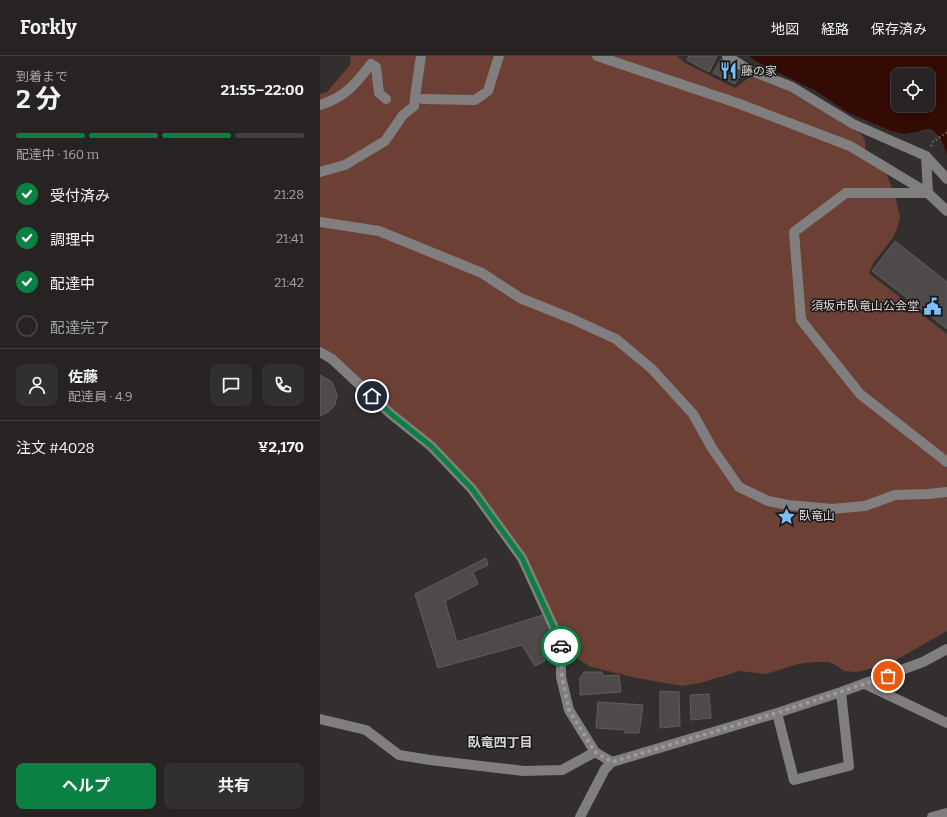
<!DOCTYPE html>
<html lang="ja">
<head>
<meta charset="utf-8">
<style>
	body { margin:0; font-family:Bitter,"Noto Sans JP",serif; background:#322f2f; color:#f1f3f6; height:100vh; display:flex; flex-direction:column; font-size:15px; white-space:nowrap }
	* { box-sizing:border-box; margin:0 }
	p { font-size:13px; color:#a4a4a5 }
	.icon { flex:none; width:22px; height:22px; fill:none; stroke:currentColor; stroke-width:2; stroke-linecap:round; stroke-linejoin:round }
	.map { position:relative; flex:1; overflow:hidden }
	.panel { display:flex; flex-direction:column; background:#262322; width:320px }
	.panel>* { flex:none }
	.buttons { position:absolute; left:571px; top:12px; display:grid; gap:8px }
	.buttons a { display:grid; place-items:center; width:44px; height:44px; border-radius:8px; background:#262322; box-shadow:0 2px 10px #0003,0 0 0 1px #424040; font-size:20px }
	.pin { position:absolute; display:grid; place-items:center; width:34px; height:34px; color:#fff; margin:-17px; border:2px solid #fff; border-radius:50%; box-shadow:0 1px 4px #0007 }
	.courier { position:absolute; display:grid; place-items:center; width:40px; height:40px; margin:-20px; border:3px solid #0b8043; border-radius:50%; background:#fff; color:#222; box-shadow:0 1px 5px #0007 }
	.summary em { font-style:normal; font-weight:700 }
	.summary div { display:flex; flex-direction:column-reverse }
	.summary { display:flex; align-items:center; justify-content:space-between; height:68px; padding:0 16px }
	h1 { font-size:26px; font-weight:700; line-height:30px }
	.bar { display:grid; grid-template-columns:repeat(4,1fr); gap:6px 4px; align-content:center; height:48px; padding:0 16px }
	.bar i { height:5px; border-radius:3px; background:#424040 }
	.bar .current { background:#0b8043 }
	.bar p { grid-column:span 4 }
	.line { display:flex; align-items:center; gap:10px; padding:0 16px; border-top:1px solid #424040 }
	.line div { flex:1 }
	.round { display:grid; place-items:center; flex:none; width:42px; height:42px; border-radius:8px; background:#322f2f }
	ol { padding:0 16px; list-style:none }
	li { display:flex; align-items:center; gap:12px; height:44px }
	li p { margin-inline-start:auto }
	li .icon { padding:4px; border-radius:50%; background:#0b8043; color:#fff; stroke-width:4 }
	li:last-child { color:#a4a4a5 }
	li i { width:22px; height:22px; border:2px solid #424040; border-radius:50% }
	.button { display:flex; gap:8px; margin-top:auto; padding:8px 16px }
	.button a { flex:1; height:46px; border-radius:8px; background:#0b8043; color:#fff; font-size:16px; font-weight:700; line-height:46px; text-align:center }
	.button a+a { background:#322f2f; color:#f1f3f6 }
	header { display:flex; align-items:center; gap:24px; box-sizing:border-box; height:56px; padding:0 20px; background:#262322; border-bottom:1px solid #424040 }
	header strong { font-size:19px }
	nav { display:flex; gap:22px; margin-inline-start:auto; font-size:14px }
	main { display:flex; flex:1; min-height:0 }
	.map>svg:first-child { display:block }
</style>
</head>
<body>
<header>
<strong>Forkly</strong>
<nav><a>地図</a><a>経路</a><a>保存済み</a></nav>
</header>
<main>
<section class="panel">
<div class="summary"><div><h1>2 分</h1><p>到着まで</p></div><em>21:55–22:00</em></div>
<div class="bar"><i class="current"></i><i class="current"></i><i class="current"></i><i></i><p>配達中 · 160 m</p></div>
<ol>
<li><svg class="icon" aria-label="check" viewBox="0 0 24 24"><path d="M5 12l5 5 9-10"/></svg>受付済み<p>21:28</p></li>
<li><svg class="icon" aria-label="check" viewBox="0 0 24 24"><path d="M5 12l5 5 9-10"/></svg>調理中<p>21:41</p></li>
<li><svg class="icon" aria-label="check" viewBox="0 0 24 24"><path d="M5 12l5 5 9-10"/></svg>配達中<p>21:42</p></li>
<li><i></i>配達完了</li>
</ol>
<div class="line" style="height:72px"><a class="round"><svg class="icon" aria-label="person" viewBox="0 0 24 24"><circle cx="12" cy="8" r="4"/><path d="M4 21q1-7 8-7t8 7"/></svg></a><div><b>佐藤</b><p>配達員 · 4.9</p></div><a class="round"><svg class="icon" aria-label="chat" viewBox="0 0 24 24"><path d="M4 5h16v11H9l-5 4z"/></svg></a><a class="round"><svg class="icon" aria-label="phone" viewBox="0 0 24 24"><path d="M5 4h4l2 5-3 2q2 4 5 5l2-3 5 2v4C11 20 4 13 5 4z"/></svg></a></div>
<div class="line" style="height:52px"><div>注文 #4028</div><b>¥2,170</b></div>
<div class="button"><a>ヘルプ</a><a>共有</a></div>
</section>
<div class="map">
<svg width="627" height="761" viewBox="0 0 627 761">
	<rect width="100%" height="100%" fill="#322f2e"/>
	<path fill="#6c4035" d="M31,0H357L365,7L415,32L431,20L470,36L530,72C543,78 548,82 544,97L566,116L576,144L580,161L577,173L572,183L554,206L549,216L551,219L627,278V575L569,608L537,616L524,615L516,609L508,606H494L478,608L446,618L420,615L380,627L362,630L317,622L271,611L255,601L241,587L203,504L152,433L0,296V38L7,36L30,9Z"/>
	<path fill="#340b03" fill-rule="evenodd" d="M429,0H627V98L620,81L611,73H606L596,76L584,78L571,75L527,56L496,35L439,7ZM578,19H608V49H578Z"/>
	<path fill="#4d4a49" stroke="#615d5c" d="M369,0H397L389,16L367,4Z
		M402,2L423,14L415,28L393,17Z
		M575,185L627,226V273L552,215Z
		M0,319L12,326L17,339L15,349L8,356L0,360Z
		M166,502L168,509L153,516L158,528L125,545L137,586L226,558L232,582L220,586L225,605L215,610L202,589L118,612L95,538Z
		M264,616H282L283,620L299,619L301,636L260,639V622Z
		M340,635L359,636L360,670L340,672Z
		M389,638L391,662L371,664L370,639Z
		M278,646L323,649L319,677H305V674L276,672Z"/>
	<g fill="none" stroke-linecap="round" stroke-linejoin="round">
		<path stroke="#83807f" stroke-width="2.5" stroke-dasharray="1 3" stroke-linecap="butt" d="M611,90L613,86L627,76"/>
		<path stroke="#807e7e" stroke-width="10" d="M277,0L417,47L530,90L608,137L627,155
			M407,0L429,14L472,31L533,68L606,100L627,123
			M96,34L101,0
			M103,43L155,44L168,35L179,0
			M0,49C25,41 35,29 51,8L56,11L59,37L66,43
			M606,100L608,137
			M0,116L25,109L65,85L83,59L94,50
			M608,137H526L474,176L481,264L540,338L627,406
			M0,166L59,175L162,217L200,242L250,262L296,283L332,313L373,358L392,392L419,431L448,445L468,449L512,453L545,450L575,439L608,438L627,436
			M0,296L12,303L71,358L111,390L152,433L202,502L241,587V621L249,654L275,696L292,706
			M545,628L627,667
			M457,657L474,724L529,710L521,636
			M0,663L46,674L79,699L110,704L204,715L242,714L275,696
			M260,761L285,713L292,706L457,657L521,636L603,606L627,593
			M612,761L627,757"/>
		<path stroke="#807e7e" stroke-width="10" d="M94,50L96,34"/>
	</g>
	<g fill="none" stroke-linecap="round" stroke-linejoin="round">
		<path stroke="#9e9c9b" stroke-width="4" stroke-dasharray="0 7.2" d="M241,590L242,621L249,654L275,696L292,706L457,657L568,620"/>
		<path stroke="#0b8043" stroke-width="5" d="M52,340L71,358L111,390L152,433L202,502L241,587V590"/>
	</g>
	<defs>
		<symbol id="restaurant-bare" viewBox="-9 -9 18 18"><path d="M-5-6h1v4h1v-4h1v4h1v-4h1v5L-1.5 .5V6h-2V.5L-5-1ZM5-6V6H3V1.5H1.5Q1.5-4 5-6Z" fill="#7abff8" stroke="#191717" stroke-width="2.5" paint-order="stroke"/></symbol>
		<symbol id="civic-bare" viewBox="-9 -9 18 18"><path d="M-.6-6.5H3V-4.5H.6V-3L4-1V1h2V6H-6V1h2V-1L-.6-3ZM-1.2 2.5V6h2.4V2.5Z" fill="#7abff8" stroke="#191717" stroke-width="2.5" paint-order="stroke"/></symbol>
		<symbol id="sight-bare" viewBox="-9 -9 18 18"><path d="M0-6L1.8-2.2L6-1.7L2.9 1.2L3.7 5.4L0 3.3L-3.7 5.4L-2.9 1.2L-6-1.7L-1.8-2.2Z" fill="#7abff8" stroke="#191717" stroke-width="2.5" paint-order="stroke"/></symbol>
	</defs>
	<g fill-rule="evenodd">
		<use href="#restaurant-bare" x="396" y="2" width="25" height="25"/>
		<use href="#civic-bare" x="600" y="238" width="25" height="25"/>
		<use href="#sight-bare" x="454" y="448" width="25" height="25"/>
	</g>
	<g text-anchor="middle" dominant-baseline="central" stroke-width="3" stroke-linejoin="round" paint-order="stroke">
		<g font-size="12" fill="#d8d6d5" stroke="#191717" text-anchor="start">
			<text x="421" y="15">藤の家</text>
			<text x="599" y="250" text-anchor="end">須坂市臥竜山公会堂</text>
			<text x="479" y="460">臥竜山</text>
		</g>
		<g font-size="13" font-weight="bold" fill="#d8d6d5" stroke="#191717">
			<text x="180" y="686">臥竜四丁目</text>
		</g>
	</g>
</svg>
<div class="buttons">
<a><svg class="icon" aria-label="locate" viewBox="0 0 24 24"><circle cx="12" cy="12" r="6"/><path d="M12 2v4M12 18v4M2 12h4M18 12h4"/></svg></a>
</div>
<div class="pin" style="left:568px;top:620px;background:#ea580c"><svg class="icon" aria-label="bag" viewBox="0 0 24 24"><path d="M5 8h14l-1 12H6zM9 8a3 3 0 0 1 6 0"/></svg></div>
<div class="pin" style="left:52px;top:340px;background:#1f2937"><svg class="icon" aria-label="home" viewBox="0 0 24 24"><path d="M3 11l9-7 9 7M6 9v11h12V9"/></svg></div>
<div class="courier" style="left:241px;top:590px"><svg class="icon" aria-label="car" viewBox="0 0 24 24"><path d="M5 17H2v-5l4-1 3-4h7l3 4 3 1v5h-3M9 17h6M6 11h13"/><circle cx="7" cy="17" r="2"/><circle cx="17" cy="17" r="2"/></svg></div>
</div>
</main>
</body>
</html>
